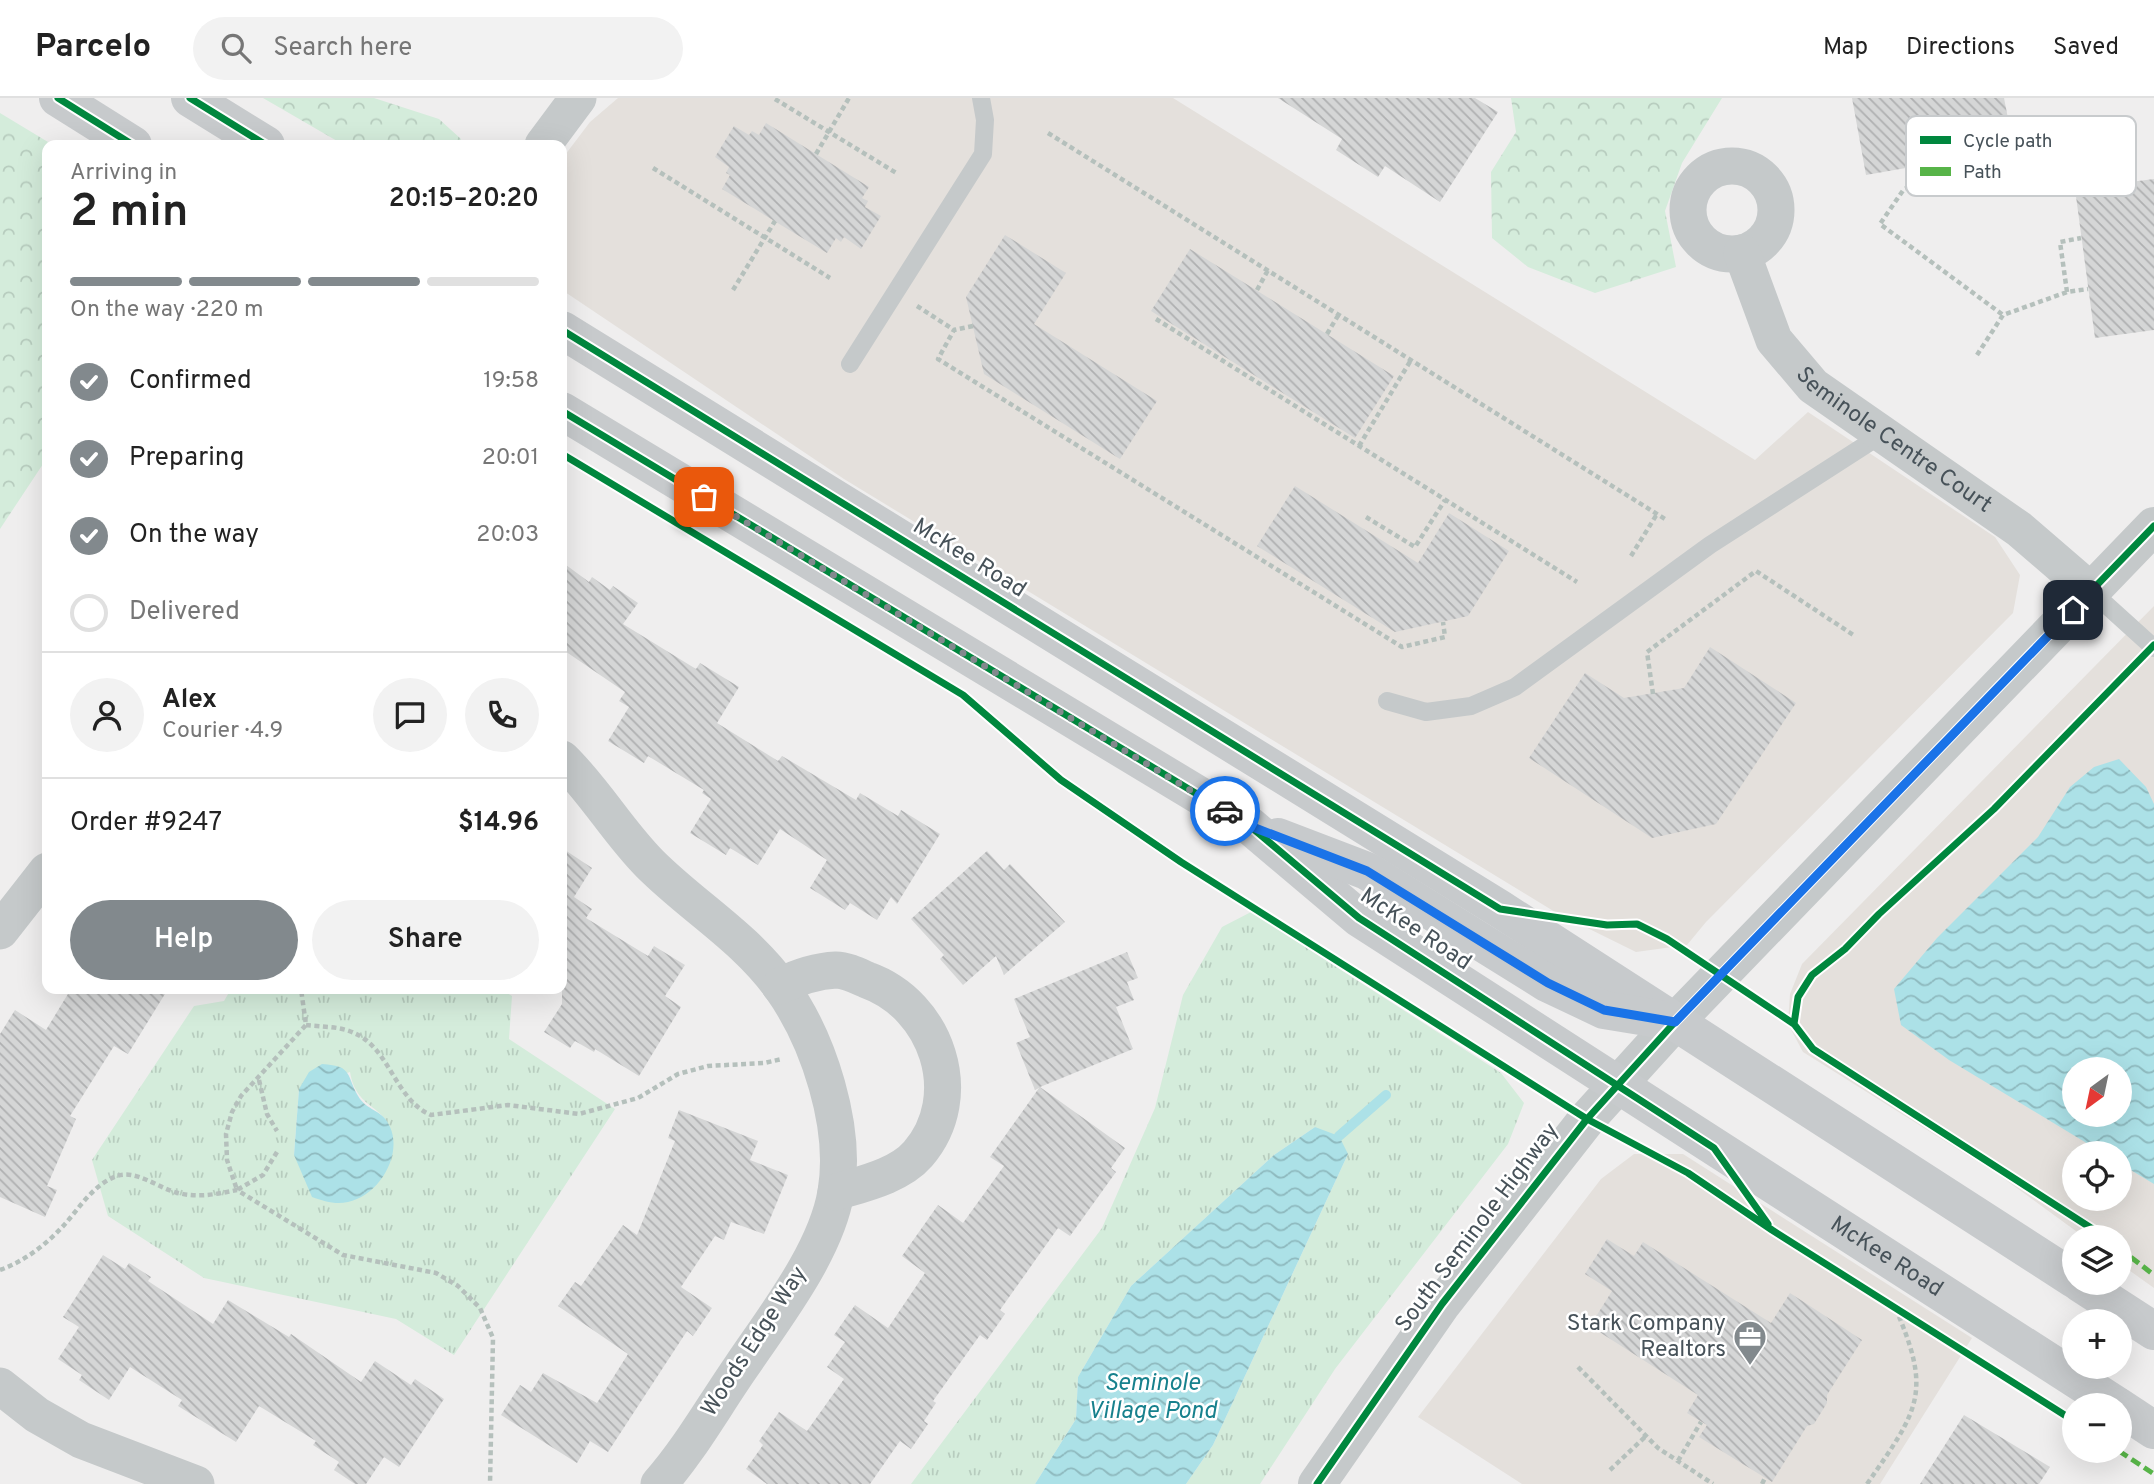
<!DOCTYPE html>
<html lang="en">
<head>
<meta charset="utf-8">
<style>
	body { margin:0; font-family:Overpass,sans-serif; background:#f2f2f2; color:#222; height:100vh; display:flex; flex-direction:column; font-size:26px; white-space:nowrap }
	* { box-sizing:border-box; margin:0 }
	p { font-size:23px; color:#767676 }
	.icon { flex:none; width:38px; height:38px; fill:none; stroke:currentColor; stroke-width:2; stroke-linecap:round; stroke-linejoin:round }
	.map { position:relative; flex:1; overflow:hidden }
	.panel { position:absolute; left:42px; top:42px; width:525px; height:854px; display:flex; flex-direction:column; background:#fff; border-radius:14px; box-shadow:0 7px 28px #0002 }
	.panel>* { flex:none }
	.needle { width:46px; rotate:213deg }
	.controls { position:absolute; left:2062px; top:959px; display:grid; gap:14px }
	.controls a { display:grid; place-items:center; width:70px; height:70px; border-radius:50%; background:#fff; box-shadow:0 7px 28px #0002; font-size:35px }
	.pin { position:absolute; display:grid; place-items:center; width:60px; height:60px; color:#fff; margin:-30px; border-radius:14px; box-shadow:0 4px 10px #0006 }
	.courier { position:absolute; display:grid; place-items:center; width:70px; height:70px; margin:-35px; border:5px solid #1a73e8; border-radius:50%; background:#fff; color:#222; box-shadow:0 2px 9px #0007 }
	.summary em { font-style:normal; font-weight:600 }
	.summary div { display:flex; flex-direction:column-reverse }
	.summary { display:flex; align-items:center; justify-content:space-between; height:119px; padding:0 28px }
	h1 { font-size:46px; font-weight:600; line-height:52px }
	.bar { display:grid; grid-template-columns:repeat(4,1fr); gap:10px 7px; align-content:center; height:84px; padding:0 28px }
	.bar i { height:9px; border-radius:5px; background:#e0e0e0 }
	.bar .selected { background:#82898d }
	.bar p { grid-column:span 4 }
	.line { display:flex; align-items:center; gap:18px; padding:0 28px; border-top:2px solid #e0e0e0 }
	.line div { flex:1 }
	.round { display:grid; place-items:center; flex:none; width:74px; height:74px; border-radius:37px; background:#f2f2f2 }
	ol { padding:0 28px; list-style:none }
	li { display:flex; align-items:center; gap:21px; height:77px }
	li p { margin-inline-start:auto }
	li .icon { padding:7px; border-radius:50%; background:#82898d; color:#fff; stroke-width:4 }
	li:last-child { color:#767676 }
	li i { width:38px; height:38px; border:4px solid #e0e0e0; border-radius:50% }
	.primary-button { display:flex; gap:14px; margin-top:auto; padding:14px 28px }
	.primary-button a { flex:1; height:80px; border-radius:42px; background:#82898d; color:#fff; font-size:28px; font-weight:600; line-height:80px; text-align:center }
	.primary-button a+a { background:#f2f2f2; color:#222 }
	header { display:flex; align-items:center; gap:42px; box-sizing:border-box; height:98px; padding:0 35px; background:#fff; border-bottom:2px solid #e0e0e0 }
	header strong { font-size:33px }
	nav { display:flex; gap:38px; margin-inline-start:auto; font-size:24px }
	.search { width:490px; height:63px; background:#f2f2f2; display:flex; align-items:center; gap:18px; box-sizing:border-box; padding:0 24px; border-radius:38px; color:#767676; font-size:26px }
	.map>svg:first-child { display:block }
</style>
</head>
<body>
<header>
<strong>Parcelo</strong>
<div class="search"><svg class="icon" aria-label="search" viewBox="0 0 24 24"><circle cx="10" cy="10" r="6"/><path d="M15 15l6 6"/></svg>Search here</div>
<nav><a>Map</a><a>Directions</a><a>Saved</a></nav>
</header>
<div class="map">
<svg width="2154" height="1386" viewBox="0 0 2154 1386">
	<defs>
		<pattern id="grass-tufts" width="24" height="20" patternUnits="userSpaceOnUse" patternTransform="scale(1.75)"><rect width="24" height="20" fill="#d4ecdb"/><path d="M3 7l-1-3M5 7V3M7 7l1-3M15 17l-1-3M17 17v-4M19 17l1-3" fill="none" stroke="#b7ccbe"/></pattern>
		<pattern id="forest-crowns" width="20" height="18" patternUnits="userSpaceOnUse" patternTransform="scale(1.75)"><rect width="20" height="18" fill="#d4ecdb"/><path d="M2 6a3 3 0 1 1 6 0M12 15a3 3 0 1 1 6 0" fill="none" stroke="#b7ccbe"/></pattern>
		<pattern id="water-waves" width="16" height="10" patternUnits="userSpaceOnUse" patternTransform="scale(1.75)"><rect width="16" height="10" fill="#ace1e7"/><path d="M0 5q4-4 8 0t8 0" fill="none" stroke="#8eb9be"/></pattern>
		<pattern id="building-back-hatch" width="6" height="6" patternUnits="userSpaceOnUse" patternTransform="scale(1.75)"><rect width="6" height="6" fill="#d5d6d6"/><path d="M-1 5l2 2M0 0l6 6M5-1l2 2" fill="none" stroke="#afb0b1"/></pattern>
	</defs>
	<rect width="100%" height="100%" fill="#efeeee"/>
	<path fill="#e4e0dc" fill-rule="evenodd" d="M618,0H1173L1755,362L1808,314L1995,439L2020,477L2013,515L1706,824L1687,847L1636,854L1555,814L844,381L562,192V61L590,24Z
		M2154,508V1190L2119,1165V1139H2084L1999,1077L1803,954L1788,926L1790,896L1802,866ZM2074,971H2119V1017H2074ZM2074,1055H2119V1101H2074Z
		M1634,1056H1683L1972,1240L1880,1386H1522L1418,1319L1601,1081Z"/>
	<path fill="url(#grass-tufts)" fill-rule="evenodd" d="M1251,814L1501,975L1524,1005L1508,1046L1335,1271L1260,1386H1186L1213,1347L1348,1056L1315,1029L1274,1057L1131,1188L1078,1279L1076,1321L1035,1386H911L1102,1130L1155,1010L1183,897L1222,829Z
		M231,891H501L512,898L509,941L615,1011L454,1257L396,1221L204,1180L108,1118L92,1062L194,908L224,903ZM350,974C357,1016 390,1003 393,1046L294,1057L299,991Z"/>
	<path fill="url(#forest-crowns)" d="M263,0H374L439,21L461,41L458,47H344Z
		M1511,0H1722L1682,65L1665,113L1676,169L1595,195L1528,169L1492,140L1491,74L1516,34Z
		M0,15L53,47H47V360L0,431Z"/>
	<path fill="url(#water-waves)" fill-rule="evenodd" d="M2119,661L2146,689L2154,706V1086L2119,1065V1055H2103L1949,962L1901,927L1894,891L1937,840L2038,739L2070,689L2094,669ZM2074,971H2119V1017H2074Z
		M322,966C355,968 345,978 360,1001C369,1013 384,1013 390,1029C403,1058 378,1098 348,1104C335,1107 324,1103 312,1099L294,1057L299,991L309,974Z
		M1315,1029L1339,1038L1348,1056L1213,1347L1186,1386H1035L1076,1321L1078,1279L1131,1188L1274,1057Z"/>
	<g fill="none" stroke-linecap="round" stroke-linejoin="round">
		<path stroke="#ace1e7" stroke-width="10" d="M1339,1038L1386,997"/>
	</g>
	<path fill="url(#building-back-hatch)" d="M1278,0H1475L1498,14L1440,104L1385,68L1378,79L1336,52L1342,41Z
		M1852,0H2004L2014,51L1866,77Z
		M766,25L869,89L862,100L868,103L865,109L881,118L861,151L844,139L841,144L836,140L827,155L722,91L730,77L726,75L729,69L715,59L734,28L749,37L752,33L759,37Z
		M2154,81V232L2095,240L2075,91Z
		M1005,137L1066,175L1034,226L1157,303L1120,361L984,276L966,199Z
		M1190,151L1394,278L1355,340L1151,213Z
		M1295,388L1418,465L1449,415L1509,453L1468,518L1395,534L1257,448Z
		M562,464L589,484L592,479L610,492L613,488L638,505L623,526L696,571L700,565L739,589L717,625L778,663L782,658L856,702L860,695L898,718L901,712L940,736L897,806L891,799L877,822L850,805L845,812L810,790L827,762L780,731L758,767L730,750L726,757L690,735L711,701L702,695L704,692L648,658L644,665L608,643L629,609L619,603L625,594L562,551Z
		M1710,549L1796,605L1716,726L1652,740L1529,660L1585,575L1624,600L1684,590Z
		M562,750L592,770L574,799L592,811L586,820L648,858L654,848L685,867L665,898L681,909L639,978L595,951L594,954L575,943L570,950L544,934L562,906Z
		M987,753L1004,772L1010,766L1065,824L1004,877L996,858L963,887L940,861L944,857L911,821Z
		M1127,854L1138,880L1127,884L1134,902L1116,909L1133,951L1040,989L1125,1050L1111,1070L1116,1074L1070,1138L1058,1130L1000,1212L1005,1216L987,1242L980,1237L933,1303L936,1305L924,1323L928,1326L911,1351L900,1343L870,1386H767L746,1371L763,1347L759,1343L779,1314L807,1333L844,1281L827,1269L845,1244L834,1237L855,1207L888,1230L925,1175L902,1158L938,1107L963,1125L1004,1068L990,1059L1039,990L1035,992L1016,945L1030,939L1014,901Z
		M71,891H168L128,956L114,948L70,1018L76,1021L47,1088L57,1092L45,1119L0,1099V936L15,912L46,932Z
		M679,1012L758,1043L750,1062L788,1077L764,1136L731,1124L724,1142L715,1138L681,1189L712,1210L693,1238L687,1233L608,1354L590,1343L577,1365L501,1317L520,1287L531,1294L543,1275L597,1305L628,1256L558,1208L575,1184L581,1188L623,1127L637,1137L675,1043L668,1040Z
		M1607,1141L1634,1158L1643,1144L1771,1225L1790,1195L1862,1242L1827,1297V1305L1814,1326L1807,1328L1772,1384L1699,1339L1707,1327L1687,1315L1698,1297L1590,1228L1612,1193L1585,1176Z
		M103,1157L125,1171L129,1165L151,1179L148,1183L213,1226L228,1202L289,1239L291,1236L361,1284L375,1263L411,1287L415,1281L444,1301L399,1369L384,1359L366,1386H355L334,1372L339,1364L313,1347L316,1343L259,1308L236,1344L178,1308L182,1302L130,1269L109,1302L79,1282L82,1277L58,1261L79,1229L63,1219Z
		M1964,1317L2050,1369L2039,1386H1920Z"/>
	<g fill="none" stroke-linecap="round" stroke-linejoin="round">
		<path stroke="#b5c0bc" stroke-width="4.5" stroke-dasharray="5 3.5" stroke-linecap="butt" d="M775,1L898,76
			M1048,35L1665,421
			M816,56L849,0
			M1965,60L1967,78L1917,86L1904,91L1880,126L2003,217
			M1912,69L1917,86
			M653,70L830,180
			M733,192L775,123
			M1257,192L1268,172
			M2067,194L2060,144L2081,140
			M917,208L954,232
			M1156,221L1577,484
			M973,228L954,232L938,261L1402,549L1445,539L1443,524
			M1327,236L1339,216
			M1977,257L2003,217L2067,194L2088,191
			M1359,348L1411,262
			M1366,419L1415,449L1445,402
			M1631,458L1657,416
			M1653,596L1647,554L1756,473L1855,538
			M306,927C321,929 340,928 354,935C390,950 395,1002 431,1017L508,1007L579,1016L638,1000L678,976L708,968L764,965L782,961
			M259,982L267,1016L277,1033
			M277,1054L263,1077L237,1092L227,1062L226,1036L232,1014L241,998L306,927L301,891
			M0,1172C25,1163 47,1146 65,1126C80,1109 94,1086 117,1078C136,1071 160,1091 178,1095C199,1100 217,1096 237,1092L343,1157L436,1175L458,1188L480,1210L493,1240L490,1386
			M1578,1269L1658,1350L1713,1386
			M1678,1363L1701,1324
			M1610,1372L1646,1338
			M1762,1386L1765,1380
			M1867,1386C1919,1311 1933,1295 1894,1207"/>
		<path stroke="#c5c9ca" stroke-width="18" d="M850,266L983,56L985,22L981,0
			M2091,493L2154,550
			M1387,603L1426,614L1471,608L1515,589L1710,447L1881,337"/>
		<g stroke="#c5c9ca" stroke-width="37">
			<path d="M543,47L578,0"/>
			<circle cx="1732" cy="112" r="44"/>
			<path id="s1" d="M1742,155L1774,242L1813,288L2019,431L2091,493"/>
			<path d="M562,661C595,693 618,734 650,766C693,809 745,839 781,889C819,942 847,1029 836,1094C826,1154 774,1220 741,1269C714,1308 690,1351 659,1386"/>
			<path d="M0,833L47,773"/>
			<path d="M780,888C798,879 816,873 836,872C846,872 858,878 867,882C937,907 968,998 918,1056C899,1078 862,1086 836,1094"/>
			<path d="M0,1288L37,1317L81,1342L196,1386"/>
		</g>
		<path stroke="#c5c9ca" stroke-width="38" d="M1317,1386L1442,1206L1587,1021L1675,924L2154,428"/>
		<g stroke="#c7cacc" stroke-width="38">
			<path d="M58,0L133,47"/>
			<path d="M190,0L266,47"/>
			<path d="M562,232L1500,811L2074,1181"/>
			<path id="s2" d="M562,313L1250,728L1359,820L2116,1307"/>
			<path d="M1278,739L1367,773L1547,885L1604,912L1659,921"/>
			<path d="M2080,1185L2154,1233"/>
			<path d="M2119,1309L2154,1332"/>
		</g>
		<path stroke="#57b448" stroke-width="5" stroke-dasharray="10 5" stroke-linecap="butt" d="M2119,1150L2154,1177
			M2119,1353L2154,1376"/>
		<defs>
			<path id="cycleway" d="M58,0L133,47
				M190,0L266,47
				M562,232L1500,811L1607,827L1637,826L1667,841L1794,926L1813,951L2105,1139
				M562,313L1250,728L1359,820L1714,1050L1768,1126
				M562,356L963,597L1061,682L1181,764L1587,1021L1688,1075L1772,1132L2074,1323
				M1794,926L1798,899L1812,877L1845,851L1879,816L1994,711L2154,547
				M1317,1386L1442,1206L1587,1021L1675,924L2154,428"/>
		</defs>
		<use href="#cycleway" stroke="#fff" stroke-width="11"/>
		<use href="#cycleway" stroke="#00873e" stroke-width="7"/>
	</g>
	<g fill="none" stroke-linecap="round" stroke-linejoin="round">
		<path stroke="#82898d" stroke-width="7" stroke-dasharray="0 12.6" d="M704,399L1225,713"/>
		<path stroke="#1a73e8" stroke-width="9" d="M1225,713L1250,728L1367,773L1548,885L1604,912L1675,924L2073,512"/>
	</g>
	<defs>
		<symbol id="office-pin" viewBox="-11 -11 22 30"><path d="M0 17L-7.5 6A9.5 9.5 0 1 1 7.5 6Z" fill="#82898d" stroke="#fff"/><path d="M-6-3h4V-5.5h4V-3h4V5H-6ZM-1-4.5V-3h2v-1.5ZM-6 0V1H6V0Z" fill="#fff"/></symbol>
	</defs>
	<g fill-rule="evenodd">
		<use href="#office-pin" x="1731" y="1220" width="38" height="52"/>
	</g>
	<g text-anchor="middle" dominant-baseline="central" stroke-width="5" stroke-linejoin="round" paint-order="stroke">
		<g font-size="23" fill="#475259" stroke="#fff">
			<text stroke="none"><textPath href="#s1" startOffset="250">Seminole Centre Court</textPath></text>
			<text transform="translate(969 461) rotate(32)">McKee Road</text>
			<text transform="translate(1415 832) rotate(34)">McKee Road</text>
			<text transform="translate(1478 1130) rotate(-53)">South Seminole Highway</text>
			<text stroke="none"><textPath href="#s2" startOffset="1573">McKee Road</textPath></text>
			<text transform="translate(755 1244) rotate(-57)">Woods Edge Way</text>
		</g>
		<g font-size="23" fill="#475259" stroke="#fff" text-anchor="end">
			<text x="1726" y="1226">Stark Company<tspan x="1726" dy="26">Realtors</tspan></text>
		</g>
		<g font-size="24" font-style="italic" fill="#17818d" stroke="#fff">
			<text x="1152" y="1286">Seminole<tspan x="1152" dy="28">Village Pond</tspan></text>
		</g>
	</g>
	<rect x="1906" y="18" width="230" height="80" rx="10" fill="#fff" stroke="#c8cbcd" stroke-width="2"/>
	<rect x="1920" y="38" width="31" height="8" fill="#00873e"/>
	<rect x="1920" y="69" width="31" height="9" fill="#57b448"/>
	<g font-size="19" fill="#475259">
		<text x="1963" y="49">Cycle path</text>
		<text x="1963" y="80">Path</text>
	</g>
</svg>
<div class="controls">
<a><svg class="needle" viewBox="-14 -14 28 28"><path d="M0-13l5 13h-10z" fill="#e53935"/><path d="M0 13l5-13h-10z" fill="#767676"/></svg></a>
<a><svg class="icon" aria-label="locate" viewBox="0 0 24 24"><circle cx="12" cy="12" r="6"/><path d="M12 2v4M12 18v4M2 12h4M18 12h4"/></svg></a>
<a><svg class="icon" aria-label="layers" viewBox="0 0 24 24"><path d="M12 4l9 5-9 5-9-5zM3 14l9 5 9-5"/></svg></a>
<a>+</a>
<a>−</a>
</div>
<div class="pin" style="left:704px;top:399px;background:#ea580c"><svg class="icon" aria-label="bag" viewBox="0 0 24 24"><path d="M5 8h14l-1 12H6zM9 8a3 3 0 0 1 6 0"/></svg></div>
<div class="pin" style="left:2073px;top:512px;background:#1f2937"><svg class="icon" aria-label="home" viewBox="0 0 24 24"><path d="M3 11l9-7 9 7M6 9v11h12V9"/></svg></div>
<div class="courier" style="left:1225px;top:713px"><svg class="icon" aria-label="car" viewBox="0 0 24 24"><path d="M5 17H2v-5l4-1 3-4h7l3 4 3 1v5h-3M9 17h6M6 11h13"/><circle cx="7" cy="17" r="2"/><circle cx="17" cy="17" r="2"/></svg></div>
<section class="panel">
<div class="summary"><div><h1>2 min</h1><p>Arriving in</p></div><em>20:15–20:20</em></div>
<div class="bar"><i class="selected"></i><i class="selected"></i><i class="selected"></i><i></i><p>On the way · 220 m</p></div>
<ol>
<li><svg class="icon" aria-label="check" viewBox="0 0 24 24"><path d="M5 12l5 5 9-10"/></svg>Confirmed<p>19:58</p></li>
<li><svg class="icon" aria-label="check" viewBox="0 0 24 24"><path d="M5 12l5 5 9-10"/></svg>Preparing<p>20:01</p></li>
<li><svg class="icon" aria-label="check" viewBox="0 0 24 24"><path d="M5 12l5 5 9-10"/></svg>On the way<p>20:03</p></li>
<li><i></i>Delivered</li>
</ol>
<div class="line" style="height:126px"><a class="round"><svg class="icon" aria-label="person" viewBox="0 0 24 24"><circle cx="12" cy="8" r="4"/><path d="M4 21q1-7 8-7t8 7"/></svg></a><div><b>Alex</b><p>Courier · 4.9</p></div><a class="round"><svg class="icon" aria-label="chat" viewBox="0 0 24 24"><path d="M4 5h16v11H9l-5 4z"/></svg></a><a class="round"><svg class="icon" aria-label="phone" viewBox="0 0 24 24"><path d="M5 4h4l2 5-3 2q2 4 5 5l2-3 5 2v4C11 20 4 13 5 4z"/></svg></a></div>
<div class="line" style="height:91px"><div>Order #9247</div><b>$14.96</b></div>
<div class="primary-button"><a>Help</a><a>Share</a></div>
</section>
</div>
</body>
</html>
